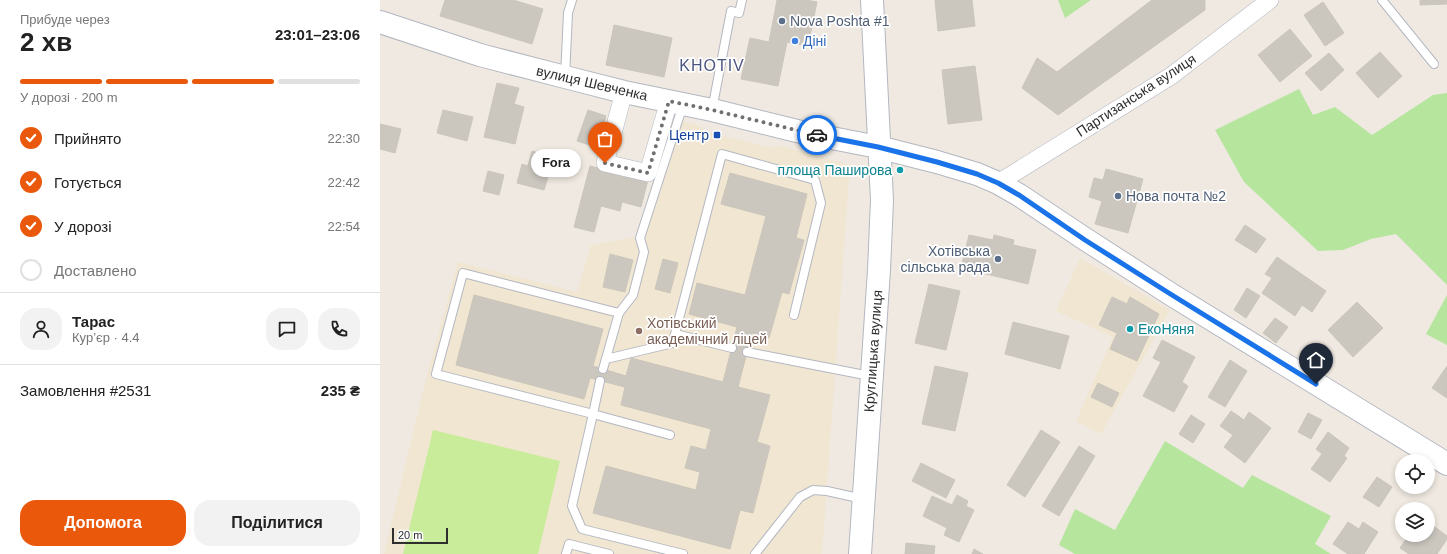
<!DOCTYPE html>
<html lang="uk">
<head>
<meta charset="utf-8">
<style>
	body { margin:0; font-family:Helvetica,sans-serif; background:#f2f2f2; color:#222; height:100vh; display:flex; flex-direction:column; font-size:15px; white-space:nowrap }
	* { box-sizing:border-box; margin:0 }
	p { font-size:13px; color:#767676 }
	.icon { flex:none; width:22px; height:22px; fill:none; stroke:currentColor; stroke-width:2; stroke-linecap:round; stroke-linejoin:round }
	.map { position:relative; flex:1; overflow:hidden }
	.details { display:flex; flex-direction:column; background:#fff; width:380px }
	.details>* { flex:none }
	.controls { position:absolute; left:1015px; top:454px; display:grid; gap:8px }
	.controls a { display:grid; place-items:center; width:40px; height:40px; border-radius:50%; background:#fff; box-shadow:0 2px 6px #0003; font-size:20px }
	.scale { position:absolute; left:12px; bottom:10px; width:56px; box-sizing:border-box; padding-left:4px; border:2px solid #2e2e2e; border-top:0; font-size:11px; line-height:14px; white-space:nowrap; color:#2e2e2e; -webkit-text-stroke:3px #fff; paint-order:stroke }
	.pin { position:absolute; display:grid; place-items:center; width:34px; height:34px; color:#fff; margin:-41px -17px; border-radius:50% 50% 50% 0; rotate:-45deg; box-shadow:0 0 4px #0007 }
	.pin .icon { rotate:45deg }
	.courier { position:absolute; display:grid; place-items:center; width:40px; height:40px; margin:-20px; border:3px solid #1a73e8; border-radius:50%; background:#fff; color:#222; box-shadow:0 1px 5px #0007 }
	.bubble { position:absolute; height:28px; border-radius:14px; background:#fff; box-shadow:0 2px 6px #0003; font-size:13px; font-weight:600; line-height:28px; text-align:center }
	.summary em { font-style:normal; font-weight:600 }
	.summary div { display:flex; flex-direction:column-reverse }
	.summary { display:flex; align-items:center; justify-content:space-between; height:68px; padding:0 20px }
	h1 { font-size:26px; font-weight:600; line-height:30px }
	.bar { display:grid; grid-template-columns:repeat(4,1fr); gap:6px 4px; align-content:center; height:48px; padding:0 20px }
	.bar i { height:5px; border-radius:3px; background:#e0e0e0 }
	.bar .selected { background:#ea580c }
	.bar p { grid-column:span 4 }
	.line { display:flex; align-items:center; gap:10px; padding:0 20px; border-top:1px solid #e0e0e0 }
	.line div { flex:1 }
	.round { display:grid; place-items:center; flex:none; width:42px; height:42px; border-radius:16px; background:#f2f2f2 }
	ol { padding:0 20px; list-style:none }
	li { display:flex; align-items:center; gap:12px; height:44px }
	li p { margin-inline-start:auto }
	li .icon { padding:4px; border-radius:50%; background:#ea580c; color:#fff; stroke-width:4 }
	li:last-child { color:#767676 }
	li i { width:22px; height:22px; border:2px solid #e0e0e0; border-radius:50% }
	.button { display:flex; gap:8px; margin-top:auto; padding:8px 20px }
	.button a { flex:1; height:46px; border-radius:16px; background:#ea580c; color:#fff; font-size:16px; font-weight:600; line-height:46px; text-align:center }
	.button a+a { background:#f2f2f2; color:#222 }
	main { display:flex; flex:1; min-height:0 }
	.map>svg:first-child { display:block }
</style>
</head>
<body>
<main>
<section class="details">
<div class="summary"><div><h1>2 хв</h1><p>Прибуде через</p></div><em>23:01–23:06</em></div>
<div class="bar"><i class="selected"></i><i class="selected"></i><i class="selected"></i><i></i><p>У дорозі · 200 m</p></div>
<ol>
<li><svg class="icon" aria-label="check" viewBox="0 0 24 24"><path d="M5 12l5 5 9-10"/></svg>Прийнято<p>22:30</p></li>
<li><svg class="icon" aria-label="check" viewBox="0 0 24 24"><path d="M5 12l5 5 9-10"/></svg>Готується<p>22:42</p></li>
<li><svg class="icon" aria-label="check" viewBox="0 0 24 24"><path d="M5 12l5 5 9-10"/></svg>У дорозі<p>22:54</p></li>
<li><i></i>Доставлено</li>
</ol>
<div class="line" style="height:72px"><a class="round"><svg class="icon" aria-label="person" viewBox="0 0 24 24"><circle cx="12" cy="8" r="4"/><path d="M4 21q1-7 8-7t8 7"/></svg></a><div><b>Тарас</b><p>Кур’єр · 4.4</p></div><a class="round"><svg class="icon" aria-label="chat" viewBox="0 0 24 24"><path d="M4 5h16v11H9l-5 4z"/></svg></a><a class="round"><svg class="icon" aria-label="phone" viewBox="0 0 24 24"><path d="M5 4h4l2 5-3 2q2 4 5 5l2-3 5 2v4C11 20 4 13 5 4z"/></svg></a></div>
<div class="line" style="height:52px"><div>Замовлення #2531</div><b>235 ₴</b></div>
<div class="button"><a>Допомога</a><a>Поділитися</a></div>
</section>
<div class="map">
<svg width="1067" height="554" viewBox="0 0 1067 554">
	<rect width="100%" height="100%" fill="#efe9e1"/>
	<path fill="#f0e6d1" d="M291,118L320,126L325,131L391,148L397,145L470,165L442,554H4L45,383L78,262L197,292L211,245L256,237Z
		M700,258L790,310L721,434L696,421L733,337L676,311Z"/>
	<path fill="#b6e59e" d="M678,0H711L685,18Z
		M919,89L933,115L955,107L992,135L1053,95L1067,93V285L1016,234L991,239L963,250L938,251L864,182L835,130Z
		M1067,295V345L1046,334Z
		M785,441L863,488L872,475L951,516L935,544L951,554H695L679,545L695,509L735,530Z"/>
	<path fill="#c9ec9a" d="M53,430L180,461L158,554H23Z"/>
	<path fill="#cbc7bf" stroke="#cbc5ba" d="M65,0H133L163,9L152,44L60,16Z
		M397,0H426L437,2L428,46L407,42L398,86L361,79L370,38L389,42Z
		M555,0H592L595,26L558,31Z
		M772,0H825V10L678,115L642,88L657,58L677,72Z
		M1040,0H1067V4L1040,5Z
		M943,2L964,33L945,46L924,15Z
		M234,25L292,38L284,77L226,65Z
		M910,29L932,56L900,82L878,55Z
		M1000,52L1022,76L998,98L976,73Z
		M949,53L964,70L941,91L925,73Z
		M595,66L602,120L568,124L562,70Z
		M117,83L139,88L134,104L144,107L135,144L104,137Z
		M63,110L93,117L87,141L57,133Z
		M208,110L226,116L216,147L197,141Z
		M0,124L21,129L15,153L0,149Z
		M152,151L174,157L164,190L137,183L142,164L148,166Z
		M210,166L268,180L261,207L242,202L240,211L221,206L214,232L194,227Z
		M726,169L763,179L748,233L715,224L722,201L709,197L714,178L723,180Z
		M108,171L124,175L119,195L103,191Z
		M350,173L427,194L416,238L424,240L409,294L402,292L389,338L372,333L358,387L390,395L377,442L390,446L373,513L360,510L350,549L213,513L226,466L316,490L320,472L305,468L311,446L326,450L331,429L241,405L245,387L210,378L204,399L76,365L94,295L223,329L213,366L246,376L251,358L343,382L357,327L309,314L317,283L365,295L386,216L341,204Z
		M865,225L886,239L876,253L855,240Z
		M589,235L613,240L614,235L634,240L633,245L656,250L648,284L581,268Z
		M230,254L253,260L245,292L223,287Z
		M897,257L946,291L932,312L922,305L915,316L882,293L892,278L885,274Z
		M283,259L298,263L290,293L275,289Z
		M549,284L580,291L566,350L535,343Z
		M867,288L880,296L866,318L854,310Z
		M732,297L747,304L750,297L779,314L757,361L730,349L737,333L719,325Z
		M977,302L1003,328L973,357L948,330Z
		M895,318L908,327L896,343L883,333Z
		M633,322L689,336L680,369L625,354Z
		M782,340L815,357L802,382L808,386L794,412L763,396L781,362L773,358Z
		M850,360L867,371L845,407L828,397Z
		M555,366L588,373L575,431L542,424Z
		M1067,366V398L1052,388Z
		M718,383L739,393L732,407L711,397Z
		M851,411L864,420L869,412L891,428L865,463L844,447L853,435L840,426Z
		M928,413L942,420L931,439L918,432Z
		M811,415L825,424L813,443L799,434Z
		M661,430L680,442L645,497L627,485Z
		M948,432L969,448L964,456L967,458L950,482L931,469L942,454L936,449Z
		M699,446L715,456L679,516L662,506Z
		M541,463L575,480L566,498L532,481Z
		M997,477L1012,487L999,507L983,497Z
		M577,495L588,501L586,506L594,510L579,542L564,535L567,528L543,516L552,496L572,505Z
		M968,522L979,529L983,522L998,532L984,554H968L953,544Z
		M1048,522L1067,536V539L1057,554H1029L1020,548L1029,535H1048Z
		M526,543L555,546L554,554H525Z
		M594,549L603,554H592Z"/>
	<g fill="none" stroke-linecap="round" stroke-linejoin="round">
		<defs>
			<path id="lane" d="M1002,0L1054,64
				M185,77L188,13L192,0
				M303,105L260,238L264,252L253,295L239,313L83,273L56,374L213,414L192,506L202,529L303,554
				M332,110L351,11L359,13L362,0
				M352,348L295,334L342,154L435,180L441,203L414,315
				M367,352L490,376
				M226,359L293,343L295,334
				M223,369L239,313
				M220,381L213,414L290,435
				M186,554L189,544L229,554
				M375,554L420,497L433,490L447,491L483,499"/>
			<path id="street" d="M244,92L225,163L268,173L289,101
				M618,183L791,76L890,0"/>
			<path id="secondary" d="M0,22L100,55L185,77L244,92L332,110L421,132L498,147L557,162L597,174L618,183L639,195L705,239L792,295L1067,464
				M480,554L499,270L502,200L492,0"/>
		</defs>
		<use href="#lane" stroke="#b4b7c1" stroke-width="10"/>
		<use href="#street" stroke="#b4b7c1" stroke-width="18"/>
		<use href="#secondary" stroke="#b4b7c1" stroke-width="24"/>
		<use href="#lane" stroke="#fff" stroke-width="8"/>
		<use href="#street" stroke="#fff" stroke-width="17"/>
		<use href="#secondary" stroke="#fff" stroke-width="22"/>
	</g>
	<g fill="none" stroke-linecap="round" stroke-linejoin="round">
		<path stroke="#726f6d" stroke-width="4" stroke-dasharray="0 7.2" d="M225,163L268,173L289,101L332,110L437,135"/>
		<path stroke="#1a73e8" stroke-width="5" d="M437,135L498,147L557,162L597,174L618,183L639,195L705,240L792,295L936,384"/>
	</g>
	<g fill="#5c6f8a" stroke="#fff" stroke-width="1.5">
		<circle cx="402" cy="21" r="4"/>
		<circle cx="738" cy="196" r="4"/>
		<circle cx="618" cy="259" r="4"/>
	</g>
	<circle fill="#3f7fe0" stroke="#fff" stroke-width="1.5" cx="415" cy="41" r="4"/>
	<rect fill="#1a4fb4" stroke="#fff" stroke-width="1.5" x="333" y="131" width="8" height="8" rx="2"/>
	<g fill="#0f9aa8" stroke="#fff" stroke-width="1.5">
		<circle cx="520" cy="170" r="4"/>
		<circle cx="750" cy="329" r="4"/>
	</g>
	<circle fill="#8d6e63" stroke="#fff" stroke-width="1.5" cx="259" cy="331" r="4"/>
	<g text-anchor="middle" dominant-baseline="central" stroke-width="3.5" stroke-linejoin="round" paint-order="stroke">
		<g font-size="14" fill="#4e5e75" stroke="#fff" text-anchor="start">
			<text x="410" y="21">Nova Poshta #1</text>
			<text x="746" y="196">Нова почта №2</text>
			<text x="610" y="251" text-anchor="end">Хотівська<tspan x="610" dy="16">сільська рада</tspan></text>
		</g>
		<g font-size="14" fill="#366cbe" stroke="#fff" text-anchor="start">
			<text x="423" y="41">Діні</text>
		</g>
		<g font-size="14" fill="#2e2e2e" stroke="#fff">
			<text transform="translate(212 83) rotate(13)">вулиця Шевченка</text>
			<text transform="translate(756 95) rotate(-33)">Партизанська вулиця</text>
			<text transform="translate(493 351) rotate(-86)">Круглицька вулиця</text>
		</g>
		<g font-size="14" fill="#164399" stroke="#fff" text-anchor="end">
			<text x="329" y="135">Центр</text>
		</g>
		<g font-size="14" fill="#0d838f" stroke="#fff" text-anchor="end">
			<text x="512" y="170">площа Паширова</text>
			<text x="758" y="329" text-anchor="start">ЕкоНяня</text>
		</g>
		<g font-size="14" fill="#785e54" stroke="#fff" text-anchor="start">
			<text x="267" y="323">Хотівський<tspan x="267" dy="16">академічний ліцей</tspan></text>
		</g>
		<g font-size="16" letter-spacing="1" fill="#4d5680" stroke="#fff">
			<text x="332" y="65">KHOTIV</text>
		</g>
	</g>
</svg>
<div class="controls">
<a><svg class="icon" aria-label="locate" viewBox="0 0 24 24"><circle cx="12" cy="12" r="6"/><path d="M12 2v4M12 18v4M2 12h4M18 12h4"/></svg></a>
<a><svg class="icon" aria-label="layers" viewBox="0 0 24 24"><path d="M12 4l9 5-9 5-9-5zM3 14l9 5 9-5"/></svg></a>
</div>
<div class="scale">20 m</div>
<div class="pin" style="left:225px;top:163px;background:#ea580c"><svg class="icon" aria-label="bag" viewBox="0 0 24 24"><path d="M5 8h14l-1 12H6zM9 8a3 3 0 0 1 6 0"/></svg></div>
<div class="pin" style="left:936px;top:384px;background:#1f2937"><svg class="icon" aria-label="home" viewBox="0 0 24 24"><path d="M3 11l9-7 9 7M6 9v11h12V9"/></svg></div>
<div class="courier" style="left:437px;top:135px"><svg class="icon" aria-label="car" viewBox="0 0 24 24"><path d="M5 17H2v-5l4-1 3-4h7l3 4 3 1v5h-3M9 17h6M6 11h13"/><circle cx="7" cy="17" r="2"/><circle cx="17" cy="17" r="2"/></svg></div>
<div class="bubble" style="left:151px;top:149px;width:50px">Fora</div>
</div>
</main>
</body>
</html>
